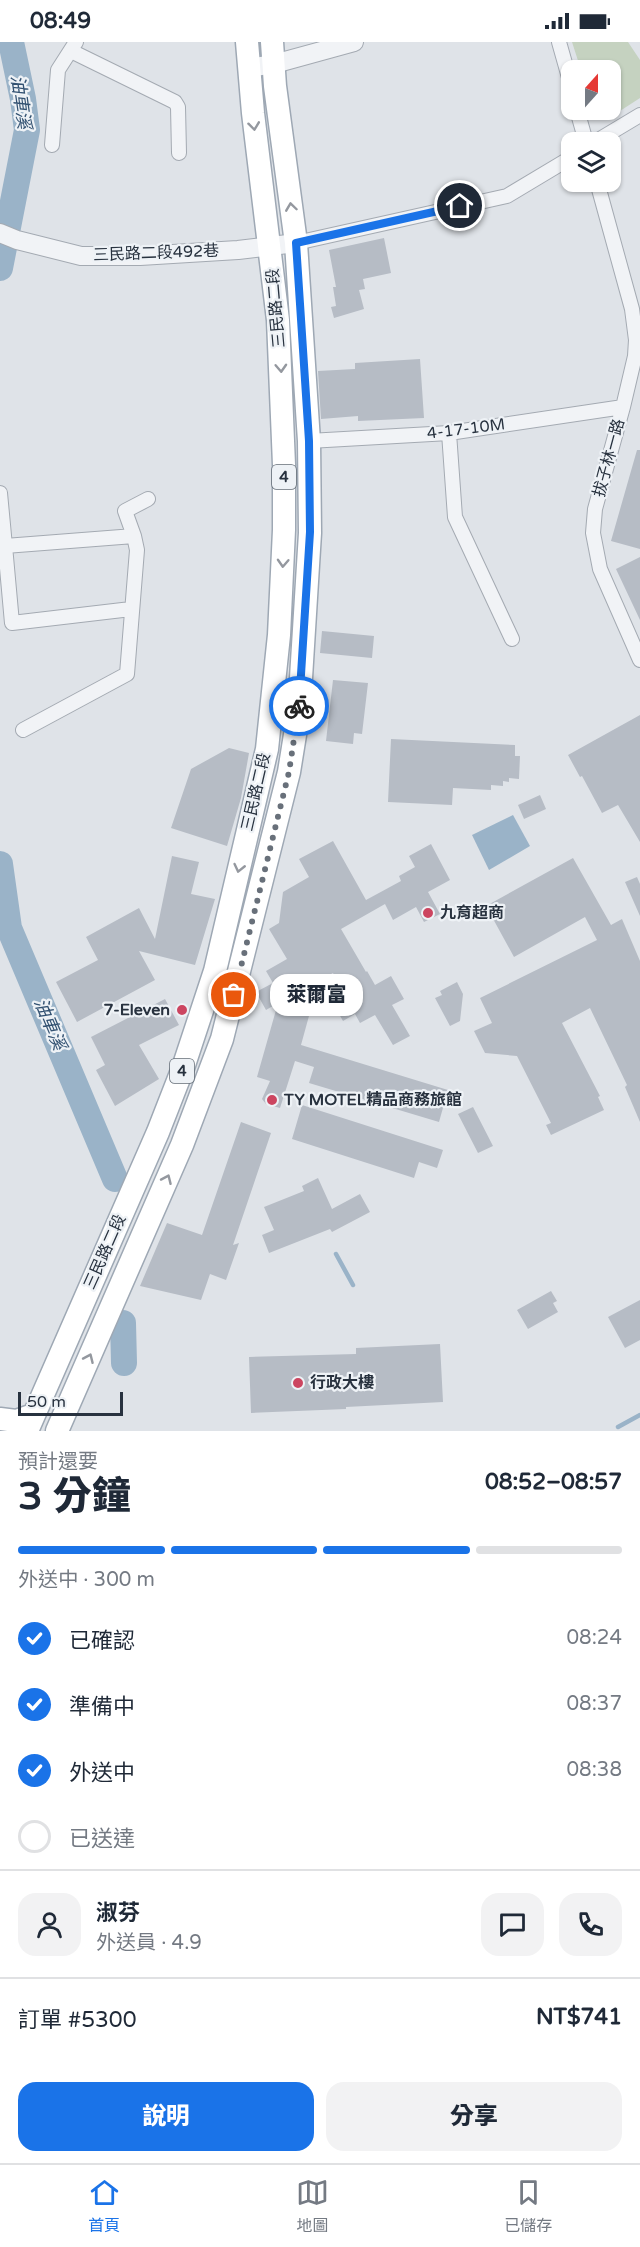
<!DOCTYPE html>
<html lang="zh-TW">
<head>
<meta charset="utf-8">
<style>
	body { margin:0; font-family:"Varela Round","Noto Sans TC",sans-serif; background:#f2f2f3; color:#1f2937; height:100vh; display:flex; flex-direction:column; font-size:22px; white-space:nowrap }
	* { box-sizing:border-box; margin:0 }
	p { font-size:20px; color:#747a83 }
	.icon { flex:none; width:33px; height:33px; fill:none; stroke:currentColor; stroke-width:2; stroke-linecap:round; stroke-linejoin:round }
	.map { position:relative; height:1389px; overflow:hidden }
	.side { display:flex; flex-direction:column; background:#fff; flex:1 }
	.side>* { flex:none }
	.needle { width:39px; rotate:21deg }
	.fabs { position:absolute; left:561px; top:18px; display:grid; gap:12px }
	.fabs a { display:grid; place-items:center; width:60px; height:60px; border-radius:12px; background:#fff; box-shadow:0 2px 4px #0004; font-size:30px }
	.scale { position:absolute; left:18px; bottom:15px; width:105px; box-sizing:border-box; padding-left:6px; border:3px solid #28323f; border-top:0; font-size:16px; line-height:21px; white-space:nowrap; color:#28323f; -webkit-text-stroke:4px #eef2f6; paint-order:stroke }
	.pin { position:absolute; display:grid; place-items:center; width:51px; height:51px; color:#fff; margin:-26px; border:3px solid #fff; border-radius:50%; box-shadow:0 2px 6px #0007 }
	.courier { position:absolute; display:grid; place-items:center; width:60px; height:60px; margin:-30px; border:4px solid #1a73e8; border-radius:50%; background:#fff; color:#222; box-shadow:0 2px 8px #0007 }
	.bubble { position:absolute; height:42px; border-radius:18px; background:#fff; box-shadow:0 2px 4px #0004; font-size:20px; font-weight:800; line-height:42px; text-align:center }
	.headline em { font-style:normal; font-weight:800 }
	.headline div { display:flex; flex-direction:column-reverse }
	.headline { display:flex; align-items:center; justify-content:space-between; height:102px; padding:0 18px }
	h1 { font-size:39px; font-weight:800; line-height:45px }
	.bar { display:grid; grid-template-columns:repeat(4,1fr); gap:9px 6px; align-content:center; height:72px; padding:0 18px }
	.bar i { height:8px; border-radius:4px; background:#e0e1e3 }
	.bar .current { background:#1a73e8 }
	.bar p { grid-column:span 4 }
	.line { display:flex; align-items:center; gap:15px; padding:0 18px; border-top:2px solid #e0e1e3 }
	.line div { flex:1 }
	.round { display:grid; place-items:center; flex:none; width:63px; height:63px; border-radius:18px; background:#f2f2f3 }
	ol { padding:0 18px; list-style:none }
	li { display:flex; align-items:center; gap:18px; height:66px }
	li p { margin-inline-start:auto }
	li .icon { padding:6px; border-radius:50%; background:#1a73e8; color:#fff; stroke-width:4 }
	li:last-child { color:#747a83 }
	li i { width:33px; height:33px; border:3px solid #e0e1e3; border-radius:50% }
	.button { display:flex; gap:12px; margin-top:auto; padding:12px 18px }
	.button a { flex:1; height:69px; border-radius:18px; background:#1a73e8; color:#fff; font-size:24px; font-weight:800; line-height:69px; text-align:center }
	.button a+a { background:#f2f2f3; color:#1f2937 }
	.status { display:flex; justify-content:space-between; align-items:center; height:42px; padding:0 30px; background:#fff; direction:ltr }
	.status svg { height:16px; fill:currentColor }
	.menu { display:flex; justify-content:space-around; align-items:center; height:84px; border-top:2px solid #e0e1e3; background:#fff; font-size:16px; color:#747a83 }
	.menu a { display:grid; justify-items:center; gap:3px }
	.menu .current { color:#1a73e8 }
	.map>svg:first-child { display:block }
</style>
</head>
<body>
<div class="status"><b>08:49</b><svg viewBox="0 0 49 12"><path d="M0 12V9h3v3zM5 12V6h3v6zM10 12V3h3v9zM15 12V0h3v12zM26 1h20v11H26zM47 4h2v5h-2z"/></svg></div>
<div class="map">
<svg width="640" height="1389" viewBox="0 0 640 1389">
	<rect width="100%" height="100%" fill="#dfe3e8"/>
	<path fill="#c5d2c0" d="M572,0H628L640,18V56L606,78L593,72L592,68H610V28H581Z"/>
	<path fill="#9ab3c8" d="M513,773L530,804L489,828L472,793Z"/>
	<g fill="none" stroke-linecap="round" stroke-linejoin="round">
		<path stroke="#9ab3c8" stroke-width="4.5" d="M336,1212L353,1243
			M618,1385L640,1373"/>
		<path stroke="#9ab3c8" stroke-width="26" d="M0,226L27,88L23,57L11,0
			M0,822L9,886L115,1137
			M123,1281L124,1321"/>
	</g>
	<path fill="#b6bcc5" d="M384,196L391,231L363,237L365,247L359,248L364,267L334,276L331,265L336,264L333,245H336L329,208Z
		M420,317L424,376L358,379V374L321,377L318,329L355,327V321Z
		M637,408H640V507L611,499Z
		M640,515V578L616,527Z
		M322,589L374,594L372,616L320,611Z
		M333,638L368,641L362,692L354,691L353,702L326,699Z
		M640,673V800L618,763L602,771L582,734L580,735L568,713Z
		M391,697L515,703V714H520L519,737L509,736V740L503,739V744L491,743V748L453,746L452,763L388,760Z
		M229,706L249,711L241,756L227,804L171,786L191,727Z
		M540,753L546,767L524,777L518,763Z
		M333,799L366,858L401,839L399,834L415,825L409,814L431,802L450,838L428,850L440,872L424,880L416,865L393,878L385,862L341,887L366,930L367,929L375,943L391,934L404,957L392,963L410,994L393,1003L375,973L360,981L355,972L343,979L334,963L346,956L333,931L286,956L312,963L301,1003L448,1048L439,1080L309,1041L314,1025L295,1019L280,1066L266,1062L262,1057L270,1039L257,1035L278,961L266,968L256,950L273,941L266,929L287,917L269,887L279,881L283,850L309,835L299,817Z
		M172,814L199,820L191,852L215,857L195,923L139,909L155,938L77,980L56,940L98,918L86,895L139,866L155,897Z
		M573,816L611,883L622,877L640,919V1080L625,1045L627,1043L590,966L562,981L600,1054L598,1055L604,1068L551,1093L546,1083L551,1081L517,1014L485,1011L474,989L492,981L480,956L597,898L585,875L514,915L486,864Z
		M637,835L640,842V874L625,840Z
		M457,940L463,952L460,979L450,984L435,956L442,953L440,949Z
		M165,957L179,983L139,1003L159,1037L115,1064L96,1028L105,1023L91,995Z
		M302,1063L443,1108L437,1126L419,1120L414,1136L292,1097Z
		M473,1065L493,1104L478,1111L458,1072Z
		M241,1080L271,1091L233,1203L239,1201L226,1238L210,1232L201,1258L140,1244L167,1181L202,1193Z
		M318,1136L332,1167L360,1152L370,1170L332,1190L330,1187L269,1211L262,1193L274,1188L264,1165L304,1149L302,1144Z
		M551,1249L557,1259L553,1261L558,1270L528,1287L517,1268Z
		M640,1258V1298L625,1306L608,1275Z
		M440,1302L443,1360L346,1365V1367L251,1371L249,1315L356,1312V1306Z"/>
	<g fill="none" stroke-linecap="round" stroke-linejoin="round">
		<defs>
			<path id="minor" d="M559,0L572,46
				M71,9L175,60L178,65L179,111
				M577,68L586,100
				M595,100L640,73
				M52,103L58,28L76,0
				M597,140L632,267L636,298L635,314L623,365L595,467L593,491L600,527L640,618
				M296,201L507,154L572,115
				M449,391L455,475L512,597
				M309,399L449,391L623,365
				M0,451L5,504
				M131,567L12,581L5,504L134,494
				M23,688L127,632L137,508L134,494L125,469L148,457"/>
			<path id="tertiary" d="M249,26L274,22L354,0
				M0,191L17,198L81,214H140L238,208L296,201"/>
			<path id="primary" d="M0,1377L16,1379L33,1373
				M27,1389L158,1090L183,1026L215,929L267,707L279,593L284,488V423L278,278L253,71L247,0
				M57,1389L182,1103L222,997L289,730L299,668L310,491L309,399L296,201L275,44L272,0"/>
		</defs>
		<use href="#minor" stroke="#a4aab2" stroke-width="16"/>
		<use href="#tertiary" stroke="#a4aab2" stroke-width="20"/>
		<use href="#primary" stroke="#9ea8b4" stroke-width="25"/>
		<use href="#minor" stroke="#f1f3f6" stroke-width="14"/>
		<use href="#tertiary" stroke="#f1f3f6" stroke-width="18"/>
		<use href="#primary" stroke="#fff" stroke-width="22"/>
	</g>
	<defs><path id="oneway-chevron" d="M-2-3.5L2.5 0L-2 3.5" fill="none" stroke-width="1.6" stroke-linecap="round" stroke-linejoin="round" transform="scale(1.5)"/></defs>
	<g stroke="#94989f">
		<use href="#oneway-chevron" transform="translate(254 84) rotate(83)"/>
		<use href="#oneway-chevron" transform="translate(291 165) rotate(-98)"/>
		<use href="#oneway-chevron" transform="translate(281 326) rotate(87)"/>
		<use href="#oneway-chevron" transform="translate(283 521) rotate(93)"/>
		<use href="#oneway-chevron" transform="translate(239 826) rotate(103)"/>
		<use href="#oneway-chevron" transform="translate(167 1137) rotate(-66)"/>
		<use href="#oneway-chevron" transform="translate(89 1316) rotate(-66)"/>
	</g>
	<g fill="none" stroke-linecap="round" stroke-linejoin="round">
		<path stroke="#68707a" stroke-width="6" stroke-dasharray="0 10.8" d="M234,953L289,730L299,664"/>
		<path stroke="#1a73e8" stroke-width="8" d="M299,664L310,490L309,399L296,201L460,164"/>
	</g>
	<g fill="#cc4560" stroke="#eef2f6" stroke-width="2">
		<circle cx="428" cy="871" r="6"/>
		<circle cx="182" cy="968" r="6"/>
		<circle cx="272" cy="1058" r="6"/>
		<circle cx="298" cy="1341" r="6"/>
	</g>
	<g text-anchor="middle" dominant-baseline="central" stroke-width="4.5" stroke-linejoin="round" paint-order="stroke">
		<g fill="#eef2f6" stroke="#636c76" stroke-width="1.5">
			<rect x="272" y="423" width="24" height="24" rx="4.5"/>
			<rect x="170" y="1017" width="24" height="24" rx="4.5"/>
		</g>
		<g font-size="15" font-weight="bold" fill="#28323f">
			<text x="284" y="435">4</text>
			<text x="182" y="1029">4</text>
		</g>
		<g font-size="16" fill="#28323f" stroke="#eef2f6">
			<text transform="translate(156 211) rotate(-2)">三民路二段492巷</text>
			<text transform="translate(276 266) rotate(-95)">三民路二段</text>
			<text transform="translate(466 387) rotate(-7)">4-17-10M</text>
			<text transform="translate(609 416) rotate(-75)">拔子林一路</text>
			<text transform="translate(256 750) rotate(-77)">三民路二段</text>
			<text transform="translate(105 1210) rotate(-66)">三民路二段</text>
		</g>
		<g font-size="16" font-weight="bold" fill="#28323f" stroke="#eef2f6" text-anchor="start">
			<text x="440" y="871">九育超商</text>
			<text x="170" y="968" text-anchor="end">7-Eleven</text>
			<text x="284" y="1058">TY MOTEL精品商務旅館</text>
			<text x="310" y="1341">行政大樓</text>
		</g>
		<g font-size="18" font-style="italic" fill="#335272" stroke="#eef2f6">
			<text transform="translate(21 60) rotate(82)">油車溪</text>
			<text transform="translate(50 982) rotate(67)">油車溪</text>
		</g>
	</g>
</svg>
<div class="fabs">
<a><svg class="needle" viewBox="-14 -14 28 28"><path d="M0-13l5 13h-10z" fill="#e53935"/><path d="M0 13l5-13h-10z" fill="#747a83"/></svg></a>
<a><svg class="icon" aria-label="layers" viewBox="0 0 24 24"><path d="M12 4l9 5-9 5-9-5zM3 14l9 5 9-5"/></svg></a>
</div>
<div class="scale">50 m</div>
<div class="pin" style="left:234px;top:953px;background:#ea580c"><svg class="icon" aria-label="bag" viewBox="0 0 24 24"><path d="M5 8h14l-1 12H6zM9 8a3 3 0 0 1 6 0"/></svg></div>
<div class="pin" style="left:460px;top:164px;background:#1f2937"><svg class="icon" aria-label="home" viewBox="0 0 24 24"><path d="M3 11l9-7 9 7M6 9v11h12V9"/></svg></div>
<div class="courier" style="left:299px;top:664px"><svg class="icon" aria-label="bike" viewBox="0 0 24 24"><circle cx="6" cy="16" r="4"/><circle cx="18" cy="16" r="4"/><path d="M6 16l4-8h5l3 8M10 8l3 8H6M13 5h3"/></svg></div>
<div class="bubble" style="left:270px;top:932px;width:93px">萊爾富</div>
</div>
<section class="side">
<div class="headline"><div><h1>3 分鐘</h1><p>預計還要</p></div><em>08:52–08:57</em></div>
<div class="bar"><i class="current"></i><i class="current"></i><i class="current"></i><i></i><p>外送中 · 300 m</p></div>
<ol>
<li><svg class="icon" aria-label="check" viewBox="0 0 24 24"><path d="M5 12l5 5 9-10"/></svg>已確認<p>08:24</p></li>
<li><svg class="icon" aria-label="check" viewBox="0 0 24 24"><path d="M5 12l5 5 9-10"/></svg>準備中<p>08:37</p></li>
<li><svg class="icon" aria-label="check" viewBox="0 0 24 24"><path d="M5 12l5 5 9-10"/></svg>外送中<p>08:38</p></li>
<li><i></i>已送達</li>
</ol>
<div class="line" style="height:108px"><a class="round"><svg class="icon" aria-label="person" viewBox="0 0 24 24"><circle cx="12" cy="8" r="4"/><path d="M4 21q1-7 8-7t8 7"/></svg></a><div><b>淑芬</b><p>外送員 · 4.9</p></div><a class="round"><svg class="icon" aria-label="chat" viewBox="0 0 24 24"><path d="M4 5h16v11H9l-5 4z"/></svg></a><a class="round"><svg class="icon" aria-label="phone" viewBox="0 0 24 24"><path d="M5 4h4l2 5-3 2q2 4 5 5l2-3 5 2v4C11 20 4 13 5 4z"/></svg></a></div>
<div class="line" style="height:78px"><div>訂單 #5300</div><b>NT$741</b></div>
<div class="button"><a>說明</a><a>分享</a></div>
</section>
<nav class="menu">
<a class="current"><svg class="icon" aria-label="home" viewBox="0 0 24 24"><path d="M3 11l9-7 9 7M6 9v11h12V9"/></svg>首頁</a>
<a><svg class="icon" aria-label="map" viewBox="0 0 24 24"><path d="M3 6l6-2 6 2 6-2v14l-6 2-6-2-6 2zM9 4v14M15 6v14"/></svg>地圖</a>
<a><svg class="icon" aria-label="saved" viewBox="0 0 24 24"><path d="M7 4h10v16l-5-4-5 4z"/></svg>已儲存</a>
</nav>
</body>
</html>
